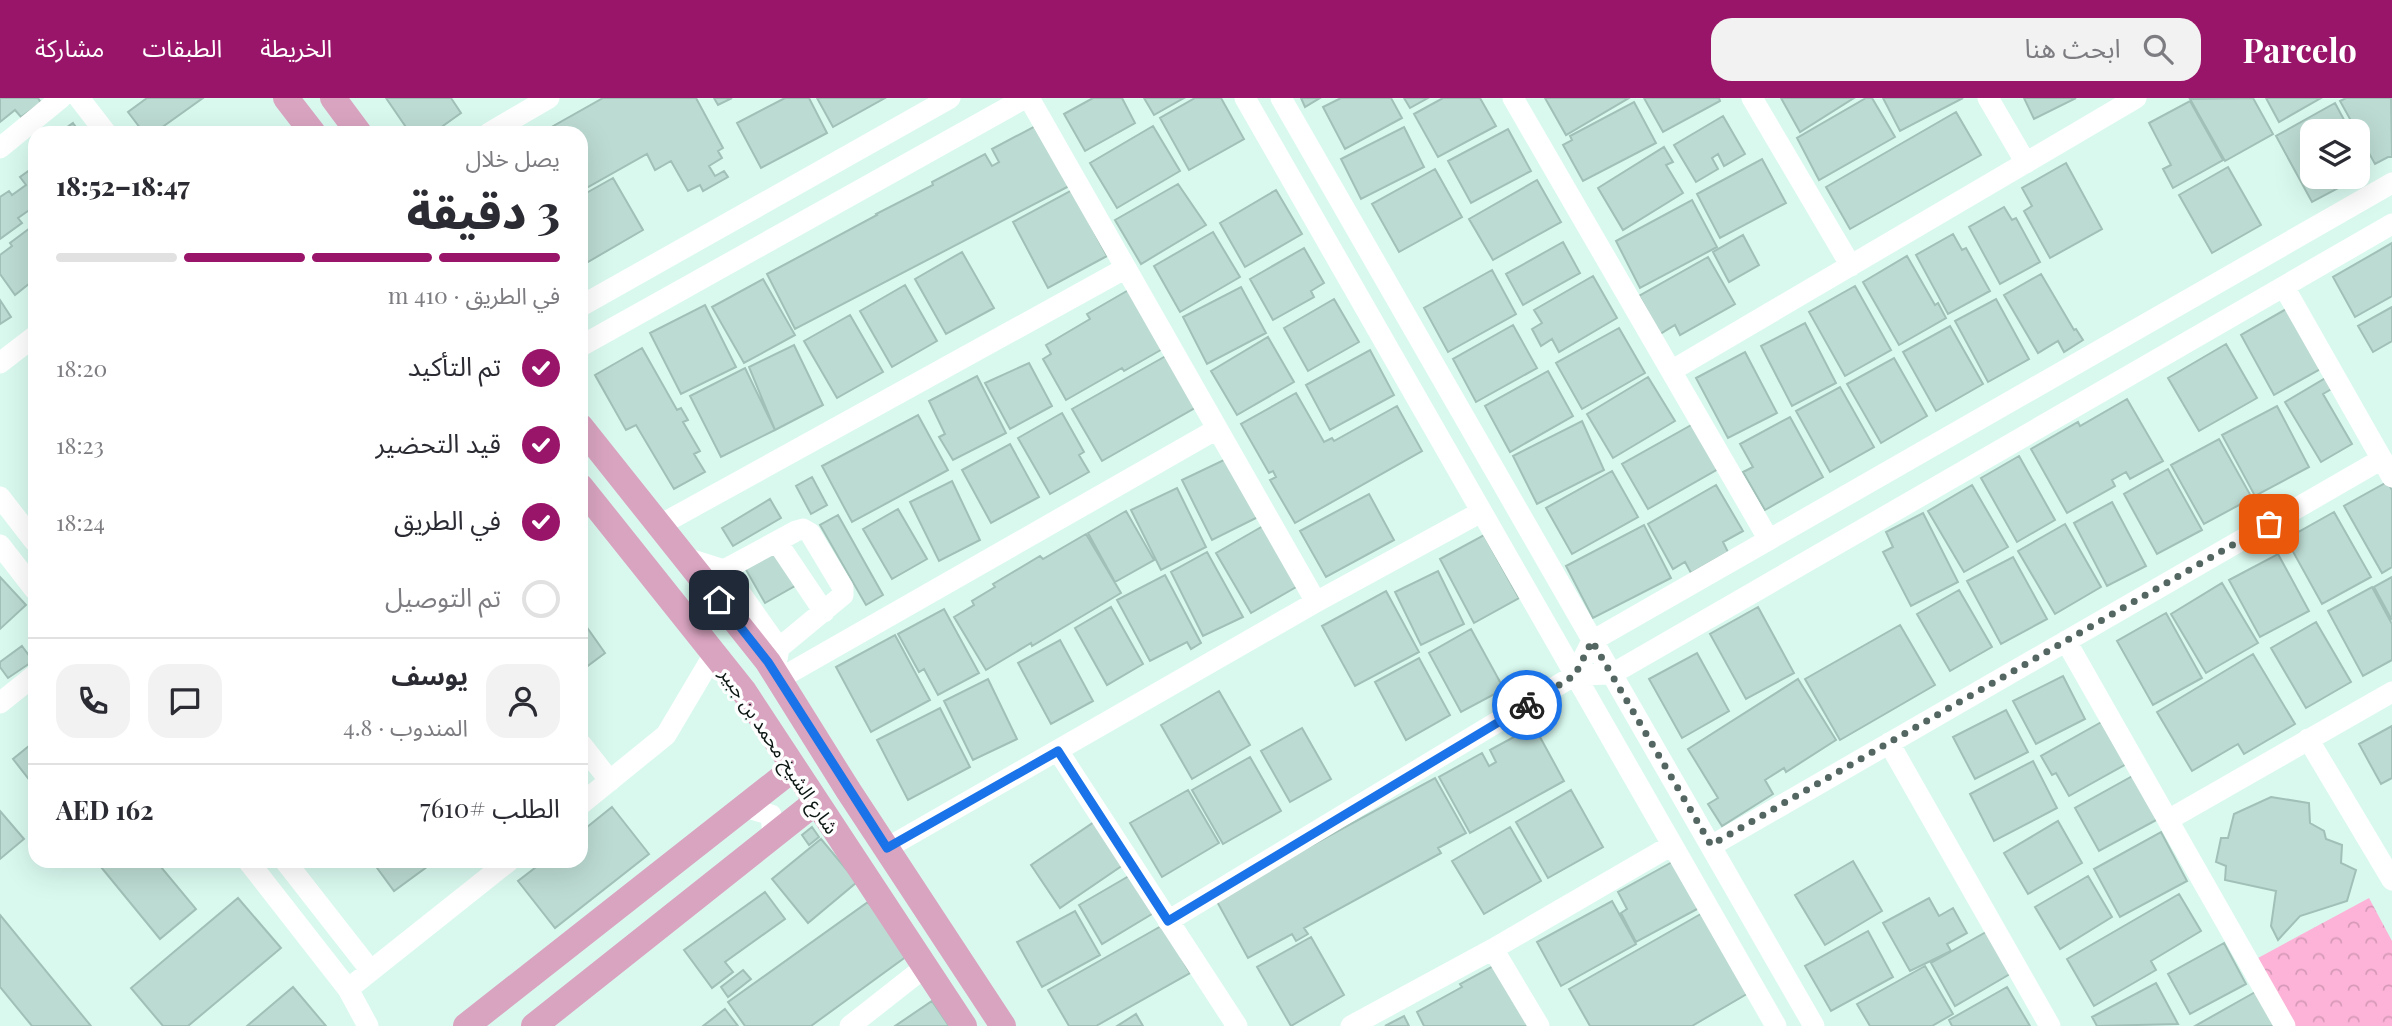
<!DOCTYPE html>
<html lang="ar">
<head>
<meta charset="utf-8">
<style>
	body { margin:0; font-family:"Playfair Display","Noto Sans Arabic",serif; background:#f2f2f3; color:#2b2b33; direction:rtl; height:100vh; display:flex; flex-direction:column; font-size:26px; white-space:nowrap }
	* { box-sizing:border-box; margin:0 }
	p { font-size:23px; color:#7c7c81 }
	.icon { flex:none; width:38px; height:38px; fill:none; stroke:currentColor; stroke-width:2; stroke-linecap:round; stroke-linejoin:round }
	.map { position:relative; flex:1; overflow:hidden; direction:ltr }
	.panel { position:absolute; left:28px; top:28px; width:560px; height:742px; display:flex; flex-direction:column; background:#fff; border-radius:21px; box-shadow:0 7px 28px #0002; direction:rtl }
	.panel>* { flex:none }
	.tools { position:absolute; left:2300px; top:21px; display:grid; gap:14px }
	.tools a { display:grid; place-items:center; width:70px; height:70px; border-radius:14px; background:#fff; box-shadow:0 7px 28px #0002; font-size:35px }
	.pin { position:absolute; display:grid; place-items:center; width:60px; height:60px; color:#fff; margin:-30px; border-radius:14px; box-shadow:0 4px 10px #0006 }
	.courier { position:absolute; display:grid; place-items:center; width:70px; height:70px; margin:-35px; border:5px solid #1a73e8; border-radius:50%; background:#fff; color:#222; box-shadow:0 2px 9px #0007 }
	.summary em { font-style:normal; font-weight:800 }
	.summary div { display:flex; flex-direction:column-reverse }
	.summary { display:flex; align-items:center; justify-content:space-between; height:119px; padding:0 28px }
	h1 { font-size:46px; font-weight:800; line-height:52px }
	.bar { display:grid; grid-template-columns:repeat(4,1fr); gap:10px 7px; align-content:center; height:84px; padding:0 28px }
	.bar i { height:9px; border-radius:5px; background:#e1e1e2 }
	.bar .on { background:#991569 }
	.bar p { grid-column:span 4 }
	.line { display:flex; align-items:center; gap:18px; padding:0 28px; border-top:2px solid #e1e1e2 }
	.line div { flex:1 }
	.round { display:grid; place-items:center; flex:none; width:74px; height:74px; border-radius:21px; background:#f2f2f3 }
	ol { padding:0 28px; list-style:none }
	li { display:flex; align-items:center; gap:21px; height:77px }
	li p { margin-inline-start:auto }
	li .icon { padding:7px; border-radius:50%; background:#991569; color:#fff; stroke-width:4 }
	li:last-child { color:#7c7c81 }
	li i { width:38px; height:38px; border:4px solid #e1e1e2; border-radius:50% }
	header { display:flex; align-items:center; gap:42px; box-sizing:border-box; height:98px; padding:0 35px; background:#991569; color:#fff }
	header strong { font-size:33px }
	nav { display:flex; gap:38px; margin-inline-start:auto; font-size:24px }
	.search { width:490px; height:63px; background:#f2f2f3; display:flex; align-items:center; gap:18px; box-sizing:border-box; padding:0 24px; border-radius:21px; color:#7c7c81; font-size:26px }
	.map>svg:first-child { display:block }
</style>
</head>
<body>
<header>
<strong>Parcelo</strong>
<div class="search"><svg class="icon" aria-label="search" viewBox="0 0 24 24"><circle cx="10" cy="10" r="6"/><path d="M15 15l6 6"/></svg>ابحث هنا</div>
<nav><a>الخريطة</a><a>الطبقات</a><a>مشاركة</a></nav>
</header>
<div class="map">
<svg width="2392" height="928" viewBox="0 0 2392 928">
	<defs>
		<pattern id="forest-crowns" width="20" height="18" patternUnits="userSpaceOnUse" patternTransform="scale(1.75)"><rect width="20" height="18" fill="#fcb3d7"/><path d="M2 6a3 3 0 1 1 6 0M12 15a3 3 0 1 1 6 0" fill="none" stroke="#d799b8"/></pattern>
	</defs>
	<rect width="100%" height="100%" fill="#d9f9ef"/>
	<path fill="url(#forest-crowns)" d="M2369,800L2392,843V928H2295L2258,860Z"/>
	<path fill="#bcdbd2" stroke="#a1c0b7" stroke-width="2" d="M0,0H38L41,5L21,19L15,12L0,24Z
		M147,0H203L154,35H144L128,14Z
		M386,0H451L461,15L433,35H410Z
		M603,0H696L723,50L718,53L722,60L709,68L715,78L724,73L728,79L703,93L700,87L688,93L671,63L655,72L647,56L581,93V35H541Z
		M714,0H732L718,7Z
		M785,0H809L827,35L761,70L737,25Z
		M817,0H885L833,29Z
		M1093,0H1122L1135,25L1085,53L1064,16Z
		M1144,0H1184L1154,17Z
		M1195,0H1221L1244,41L1189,72L1160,20Z
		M1301,0H1320L1305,9Z
		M1341,0H1391L1402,20L1345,51L1323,9Z
		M1404,0H1428L1410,10Z
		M1443,0H1480L1496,28L1438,59L1414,16Z
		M1545,0H1629L1566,37Z
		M1644,0H1719L1720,3L1663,34Z
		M1781,0H1854L1800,34Z
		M1866,0H1872L1895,39L1819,82L1797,40Z
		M1883,0H1963L1900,33Z
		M2024,0H2076L2034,21Z
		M2253,0L2273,36L2225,63L2190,1Z
		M2266,0H2321L2279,24Z
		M2346,0H2391L2392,59H2388L2375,66L2340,3Z
		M2190,3L2223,62L2173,90L2163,71L2171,67L2149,25Z
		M1634,4L1656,45L1583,83L1563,47L1572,42L1570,38Z
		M2335,5L2350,33H2312V79H2357V46L2369,66L2361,70L2365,76L2312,104L2276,38Z
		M1956,14L1981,57L1850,131L1826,89Z
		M1723,18L1745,56L1724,68L1718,56L1712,60L1718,71L1696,84L1674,47Z
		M73,25L80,35H59Z
		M1041,25L1073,86L795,231L767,176L877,117L876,116L933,87L932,84L985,56L992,68L999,64L992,51Z
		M1153,28L1180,73L1117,110L1090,65Z
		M1404,29L1424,69L1361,101L1341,61Z
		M1508,31L1531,73L1471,105L1448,63Z
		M1664,49L1673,64L1666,67L1683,95L1623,132L1598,90Z
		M1762,61L1786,105L1720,140L1697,96Z
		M2066,65L2102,131L2050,160L2024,113L2032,108L2022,90Z
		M34,69L35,108L18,120L22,125L0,141V99L9,93L12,97L26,87L20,79Z
		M2228,69L2261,127L2212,155L2179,97Z
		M1435,71L1462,119L1399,154L1372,106Z
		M613,80L643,132L581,168V98Z
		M1537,82L1561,124L1493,162L1469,121Z
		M1178,86L1206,127L1141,166L1115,122Z
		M1072,92L1107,158L1048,190L1013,124Z
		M1276,92L1302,136L1245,169L1220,125Z
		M1692,102L1717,149L1640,190L1616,143Z
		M2004,109L2012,122L2016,120L2040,164L2000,186L1969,129Z
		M35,124V181L15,197L0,176V157L12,148L10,145L34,127Z
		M1213,134L1240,179L1180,214L1154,168Z
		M1953,136L1962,152L1966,150L1990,193L1948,216L1916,157Z
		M1743,137L1759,167L1729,184L1713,154Z
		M1563,144L1580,175L1523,207L1506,176Z
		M2392,145V198L2355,219L2333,179Z
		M1304,150L1324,185L1311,193L1314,199L1273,222L1250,181Z
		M962,154L994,210L946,236L915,181Z
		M1907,158L1935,207L1938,205L1946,220L1899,247L1863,184Z
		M1708,159L1735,206L1680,237L1675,227L1660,236L1639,198Z
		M1492,172L1516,216L1448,254L1424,210Z
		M2041,176L2074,232L2076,231L2083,242L2064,254L2058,243L2038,255L2004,197Z
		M1593,178L1617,220L1559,254L1552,241L1541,248L1532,231L1542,225L1534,212Z
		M763,181L795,237L744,265L712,209Z
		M905,187L937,243L892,269L860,213Z
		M1855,188L1891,252L1845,278L1809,214Z
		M1241,189L1266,235L1207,266L1183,219Z
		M1132,190L1166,249L1124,273L1122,270L1066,302L1043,261L1051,256L1046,247L1090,221L1087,216Z
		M1334,201L1359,244L1308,273L1284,230Z
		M1996,201L2029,261L1988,284L1955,223Z
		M0,202L11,219L0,226Z
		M705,207L736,269L681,296L650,235Z
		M2392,209V243L2373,254L2358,228Z
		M2288,210L2322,270L2274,297L2241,237Z
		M850,217L883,274L837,300L804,243Z
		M1805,225L1836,285L1792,308L1761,248Z
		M1513,227L1537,270L1476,304L1453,261Z
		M1950,228L1983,286L1936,313L1903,254Z
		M1619,230L1645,275L1582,311L1556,265Z
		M1268,239L1294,284L1237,317L1211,273Z
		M2226,246L2257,300L2199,333L2168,280Z
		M794,247L823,307L775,332L749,269Z
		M642,250L677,312L681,310L688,322L683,324L700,353L694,356L705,374L674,391L636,327L626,332L595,277Z
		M1370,252L1394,297L1330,332L1306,287Z
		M1745,254L1777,315L1728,340L1696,280Z
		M1171,255L1200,307L1102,363L1072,311Z
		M1894,260L1927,318L1881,345L1847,286Z
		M1029,265L1052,308L1010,331L985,285Z
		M745,270L775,332L721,359L690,298Z
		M1548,273L1573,318L1510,354L1485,308Z
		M977,278L1006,335L953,362L939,339L945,336L929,303Z
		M2329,278L2335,289L2323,296L2352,346L2321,364L2285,304Z
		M1648,279L1675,323L1613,360L1587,316Z
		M1840,289L1874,349L1830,374L1796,313Z
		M1296,295L1324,344L1332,340L1334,343L1397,308L1422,353L1295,425L1270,382L1276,379L1273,373L1269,375L1241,326Z
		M2127,301L2163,363L2130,381L2126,374L2112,382L2115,388L2067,415L2031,351L2078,324L2080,328Z
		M2277,308L2309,369L2255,398L2222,337Z
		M1062,315L1084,354L1079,357L1089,374L1050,396L1018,340Z
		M918,317L948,372L852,424L822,368Z
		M1790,319L1823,379L1765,412L1743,374L1753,369L1740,346Z
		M1582,323L1604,372L1537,406L1513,358Z
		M1693,326L1718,371L1648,411L1622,366Z
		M2219,341L2252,400L2204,426L2171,367Z
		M1010,346L1039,399L991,425L962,372Z
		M2019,358L2055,422L2017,444L1981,380Z
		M1228,360L1258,419L1212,442L1182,382Z
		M2168,371L2202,432L2157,456L2124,396Z
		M1612,373L1638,419L1572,456L1546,410Z
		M812,379L827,407L811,416L796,388Z
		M952,383L980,442L939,463L910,404Z
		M2387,384L2392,392V469L2382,475L2344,408Z
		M1716,387L1743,433L1723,444L1728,454L1691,475L1685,464L1673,471L1648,426Z
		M1972,387L2008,449L1964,474L1928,413Z
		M1177,390L1206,449L1161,472L1131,412Z
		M1369,396L1394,442L1326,479L1300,433Z
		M770,401L781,420L733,448L722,430Z
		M2112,404L2146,468L2107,488L2074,425Z
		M898,411L927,461L892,481L863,431Z
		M1126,413L1154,462L1115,484L1088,435Z
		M2334,414L2371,479L2322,506L2286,441Z
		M1923,415L1958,484L1911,508L1883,454L1893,449L1886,434Z
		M838,417L883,497L866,507L820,427Z
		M2065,426L2101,489L2055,516L2018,453Z
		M1644,427L1671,480L1593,520L1566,468Z
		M1263,428L1298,488L1251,515L1216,455Z
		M1086,436L1121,495L1032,548L1031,545L986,572L954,519L974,507L972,503L995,489L993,486L1040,458L1043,461Z
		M1484,437L1519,500L1474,525L1440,461Z
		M781,450L800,485L765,505L745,470Z
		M1207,454L1243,519L1203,538L1171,474Z
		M2278,456L2309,513L2260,539L2229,482Z
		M2013,459L2047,521L2001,546L1967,483Z
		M1438,473L1464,526L1421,547L1395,494Z
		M1165,477L1201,545L1191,551L1187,544L1150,563L1117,502Z
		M0,479L26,507L0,531Z
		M2392,479V522L2374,489Z
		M2222,485L2258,545L2206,575L2171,516Z
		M2372,489L2392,526V562L2363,578L2328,513Z
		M1959,492L1992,549L1950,573L1917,516Z
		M1386,493L1419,554L1355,588L1322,528Z
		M1111,509L1143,566L1107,587L1075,530Z
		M1758,509L1794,575L1746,601L1710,536Z
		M944,511L979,575L938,597L924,571L919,574L898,536Z
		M2166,515L2202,580L2153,607L2117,543Z
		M581,521L605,555L581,573Z
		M2316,524L2351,584L2306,610L2271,550Z
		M1900,527L1935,587L1840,642L1805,581Z
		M1471,531L1504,591L1461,614L1429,555Z
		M895,537L930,602L871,634L836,569Z
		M1060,542L1093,603L1051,626L1018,565Z
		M22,548L33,563L8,580L0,569V564Z
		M1697,555L1729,613L1682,640L1649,581Z
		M2253,556L2295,626L2244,656L2238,646L2192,673L2157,614Z
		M1419,560L1450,617L1406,642L1375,584Z
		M2063,578L2085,621L2036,646L2013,603Z
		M988,581L1017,641L973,662L944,603Z
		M1798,581L1836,642L1786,674L1784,670L1765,682L1773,696L1722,728L1708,706L1718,700L1688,651Z
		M1219,593L1250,647L1192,681L1161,627Z
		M940,610L970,669L908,702L877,642Z
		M2006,612L2028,654L1975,681L1953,639Z
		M2105,622L2128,665L2069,698L2056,675L2052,677L2041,658Z
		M1534,628L1564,683L1470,735L1439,679L1482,655L1489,668L1496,664L1490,652Z
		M2392,628V680L2381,686L2359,646Z
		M1302,630L1331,681L1290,704L1261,653Z
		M35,643V689L13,661Z
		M1250,659L1281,713L1223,746L1192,692Z
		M2033,663L2057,710L1994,743L1970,696Z
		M2136,676L2160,720L2099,753L2075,710Z
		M1435,680L1466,735L1438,750L1441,755L1304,830L1308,836L1296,843L1292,836L1248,860L1215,800Z
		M1188,692L1219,745L1162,779L1130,725Z
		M1571,692L1603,749L1548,780L1516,724Z
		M2271,699L2309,705L2310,725L2324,733L2326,741L2342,747L2341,765L2356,772L2347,803L2300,818L2278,842L2271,828L2276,793L2225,782L2226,768L2216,764L2221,740H2228L2234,716Z
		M612,709L649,756L555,830L518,783L544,763H581V734Z
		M0,713L24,741L0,761Z
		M1097,722L1126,765L1060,810L1031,767Z
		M2058,723L2082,765L2028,796L2004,755Z
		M812,729L819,739L809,747L802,737Z
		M1510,729L1541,783L1484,816L1452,763Z
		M2161,734L2187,783L2120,819L2094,771Z
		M821,741L857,784L808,825L772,781Z
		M96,763H156L196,811L160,841Z
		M372,763H435L394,793Z
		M1674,763L1699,810L1636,844L1621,815L1627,811L1618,794Z
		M1853,763L1882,813L1825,847L1795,797Z
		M1134,775L1157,813L1102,846L1079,807Z
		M2088,778L2112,819L2060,851L2035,809Z
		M765,794L785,821L725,864L733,874L712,890L684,852Z
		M2179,796L2201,833L2151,863L2156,872L2094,908L2067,861Z
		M238,800L281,850L188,928H163L131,890Z
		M1929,800L1939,818L1953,810L1967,835L1947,846L1951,853L1910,873L1883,825Z
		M1612,803L1636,846L1561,888L1537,844Z
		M868,804L907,858L811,928H745L728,904Z
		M1075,813L1100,857L1042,889L1017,844Z
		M1706,813L1752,893L1692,928H1590L1569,891Z
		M0,817L91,928H32L0,889Z
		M1163,827L1190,875L1096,928H1069L1048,892Z
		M1868,833L1893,879L1831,913L1805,868Z
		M1986,834L2010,876L1955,908L1931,865Z
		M1311,839L1344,897L1291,928L1257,869Z
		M2224,845L2246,886L2190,916L2168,876Z
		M1495,867L1528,928H1424L1417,914L1462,889L1460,886Z
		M1925,868L1953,916L1932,928H1870L1857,906Z
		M743,872L751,881L728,899L721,889Z
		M2156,885L2178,926L2097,928L2092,919Z
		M293,889L326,928H247Z
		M2007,889L2030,928H1952L1949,922Z
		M2257,893L2276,928H2195Z
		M932,903L949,928H895Z
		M725,911L738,928H703Z
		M1136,916L1143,928H1117Z
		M1404,918L1409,928H1385Z"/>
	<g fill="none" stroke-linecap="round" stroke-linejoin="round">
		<path stroke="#fff" stroke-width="21" d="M79,0L106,35
			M1029,0L1316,504
			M1245,0L1776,928
			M1281,0L1814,928
			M1513,0L1769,442
			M1752,0L1851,168
			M1988,0L2026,65
			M489,35L549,0
			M0,50L61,0
			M2284,189L2392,379
			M581,208L950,0
			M581,248L1025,0
			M0,265L35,238
			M1671,273L2136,0
			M0,399L35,444
			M660,427L1126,170
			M777,444L824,514
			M0,447L35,492
			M686,460L724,472L779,550L777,561
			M724,472L796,433L803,431L810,435L843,490V497L779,550
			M2066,543L2285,928
			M1575,577L1592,543L2392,85
			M779,581L1217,331
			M0,605L35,577
			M2308,641L2392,782
			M1889,645L2050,928
			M581,646L610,683
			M1058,653L1237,928
			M581,706L666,637L714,556
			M745,709L771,717L773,738
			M2168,722L2392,594
			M1711,748L2382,361
			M887,750L1316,504L1481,414
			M248,763L348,891L368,928
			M285,763L371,873
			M1168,823L1575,577L1612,576L2392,126
			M1493,851L1539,928
			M348,891L509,763
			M850,928L925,869
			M1351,928L1493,851L1672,747"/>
		<path stroke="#d9a4c0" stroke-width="26" d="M286,0L313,35
			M333,0L359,35
			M581,329L768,564L848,692L1003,928
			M581,389L743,592L964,928
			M466,928L794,670
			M534,928L816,704"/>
	</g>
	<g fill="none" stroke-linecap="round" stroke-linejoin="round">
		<path stroke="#546661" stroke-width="7" stroke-dasharray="0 12.6" d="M1527,607L1575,577L1592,543L1711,747L2269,426"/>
		<path stroke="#1a73e8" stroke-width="9" d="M719,502L768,564L887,750L1058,653L1168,823L1527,607"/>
	</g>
	<g text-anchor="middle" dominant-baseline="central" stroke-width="7" stroke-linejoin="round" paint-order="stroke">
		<g font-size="19" fill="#0c1714" stroke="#fefefe">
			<text transform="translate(780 652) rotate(56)">شارع الشيخ محمد بن جبير</text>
		</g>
	</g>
</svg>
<div class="tools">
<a><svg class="icon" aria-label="layers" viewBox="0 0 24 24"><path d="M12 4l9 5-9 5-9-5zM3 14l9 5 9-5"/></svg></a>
</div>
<div class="pin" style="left:2269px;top:426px;background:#ea580c"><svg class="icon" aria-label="bag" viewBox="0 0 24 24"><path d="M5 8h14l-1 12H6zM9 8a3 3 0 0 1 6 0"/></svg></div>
<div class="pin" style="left:719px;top:502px;background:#1f2937"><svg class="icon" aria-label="home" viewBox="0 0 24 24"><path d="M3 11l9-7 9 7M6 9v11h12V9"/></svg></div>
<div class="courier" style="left:1527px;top:607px"><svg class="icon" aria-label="bike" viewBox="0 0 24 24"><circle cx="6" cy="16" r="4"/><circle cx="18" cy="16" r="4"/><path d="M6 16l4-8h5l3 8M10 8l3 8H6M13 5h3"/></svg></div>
<section class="panel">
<div class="summary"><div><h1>3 دقيقة</h1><p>يصل خلال</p></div><em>18:47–18:52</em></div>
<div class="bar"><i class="on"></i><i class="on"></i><i class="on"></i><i></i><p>في الطريق · 410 m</p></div>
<ol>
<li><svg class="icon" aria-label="check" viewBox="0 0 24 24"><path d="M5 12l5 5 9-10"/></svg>تم التأكيد<p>18:20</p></li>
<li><svg class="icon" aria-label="check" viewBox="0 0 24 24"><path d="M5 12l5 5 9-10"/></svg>قيد التحضير<p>18:23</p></li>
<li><svg class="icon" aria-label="check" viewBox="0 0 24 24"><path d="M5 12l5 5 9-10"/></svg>في الطريق<p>18:24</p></li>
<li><i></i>تم التوصيل</li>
</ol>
<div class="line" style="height:126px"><a class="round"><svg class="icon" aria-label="person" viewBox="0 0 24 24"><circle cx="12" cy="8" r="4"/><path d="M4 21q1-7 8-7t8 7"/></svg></a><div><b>يوسف</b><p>المندوب · 4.8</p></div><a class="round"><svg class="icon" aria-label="chat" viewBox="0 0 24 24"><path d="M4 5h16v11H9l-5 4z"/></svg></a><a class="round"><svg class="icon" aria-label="phone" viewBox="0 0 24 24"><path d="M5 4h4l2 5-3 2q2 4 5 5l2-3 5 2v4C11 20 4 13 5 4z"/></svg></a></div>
<div class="line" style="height:91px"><div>الطلب #7610</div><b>AED 162</b></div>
</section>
</div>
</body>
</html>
